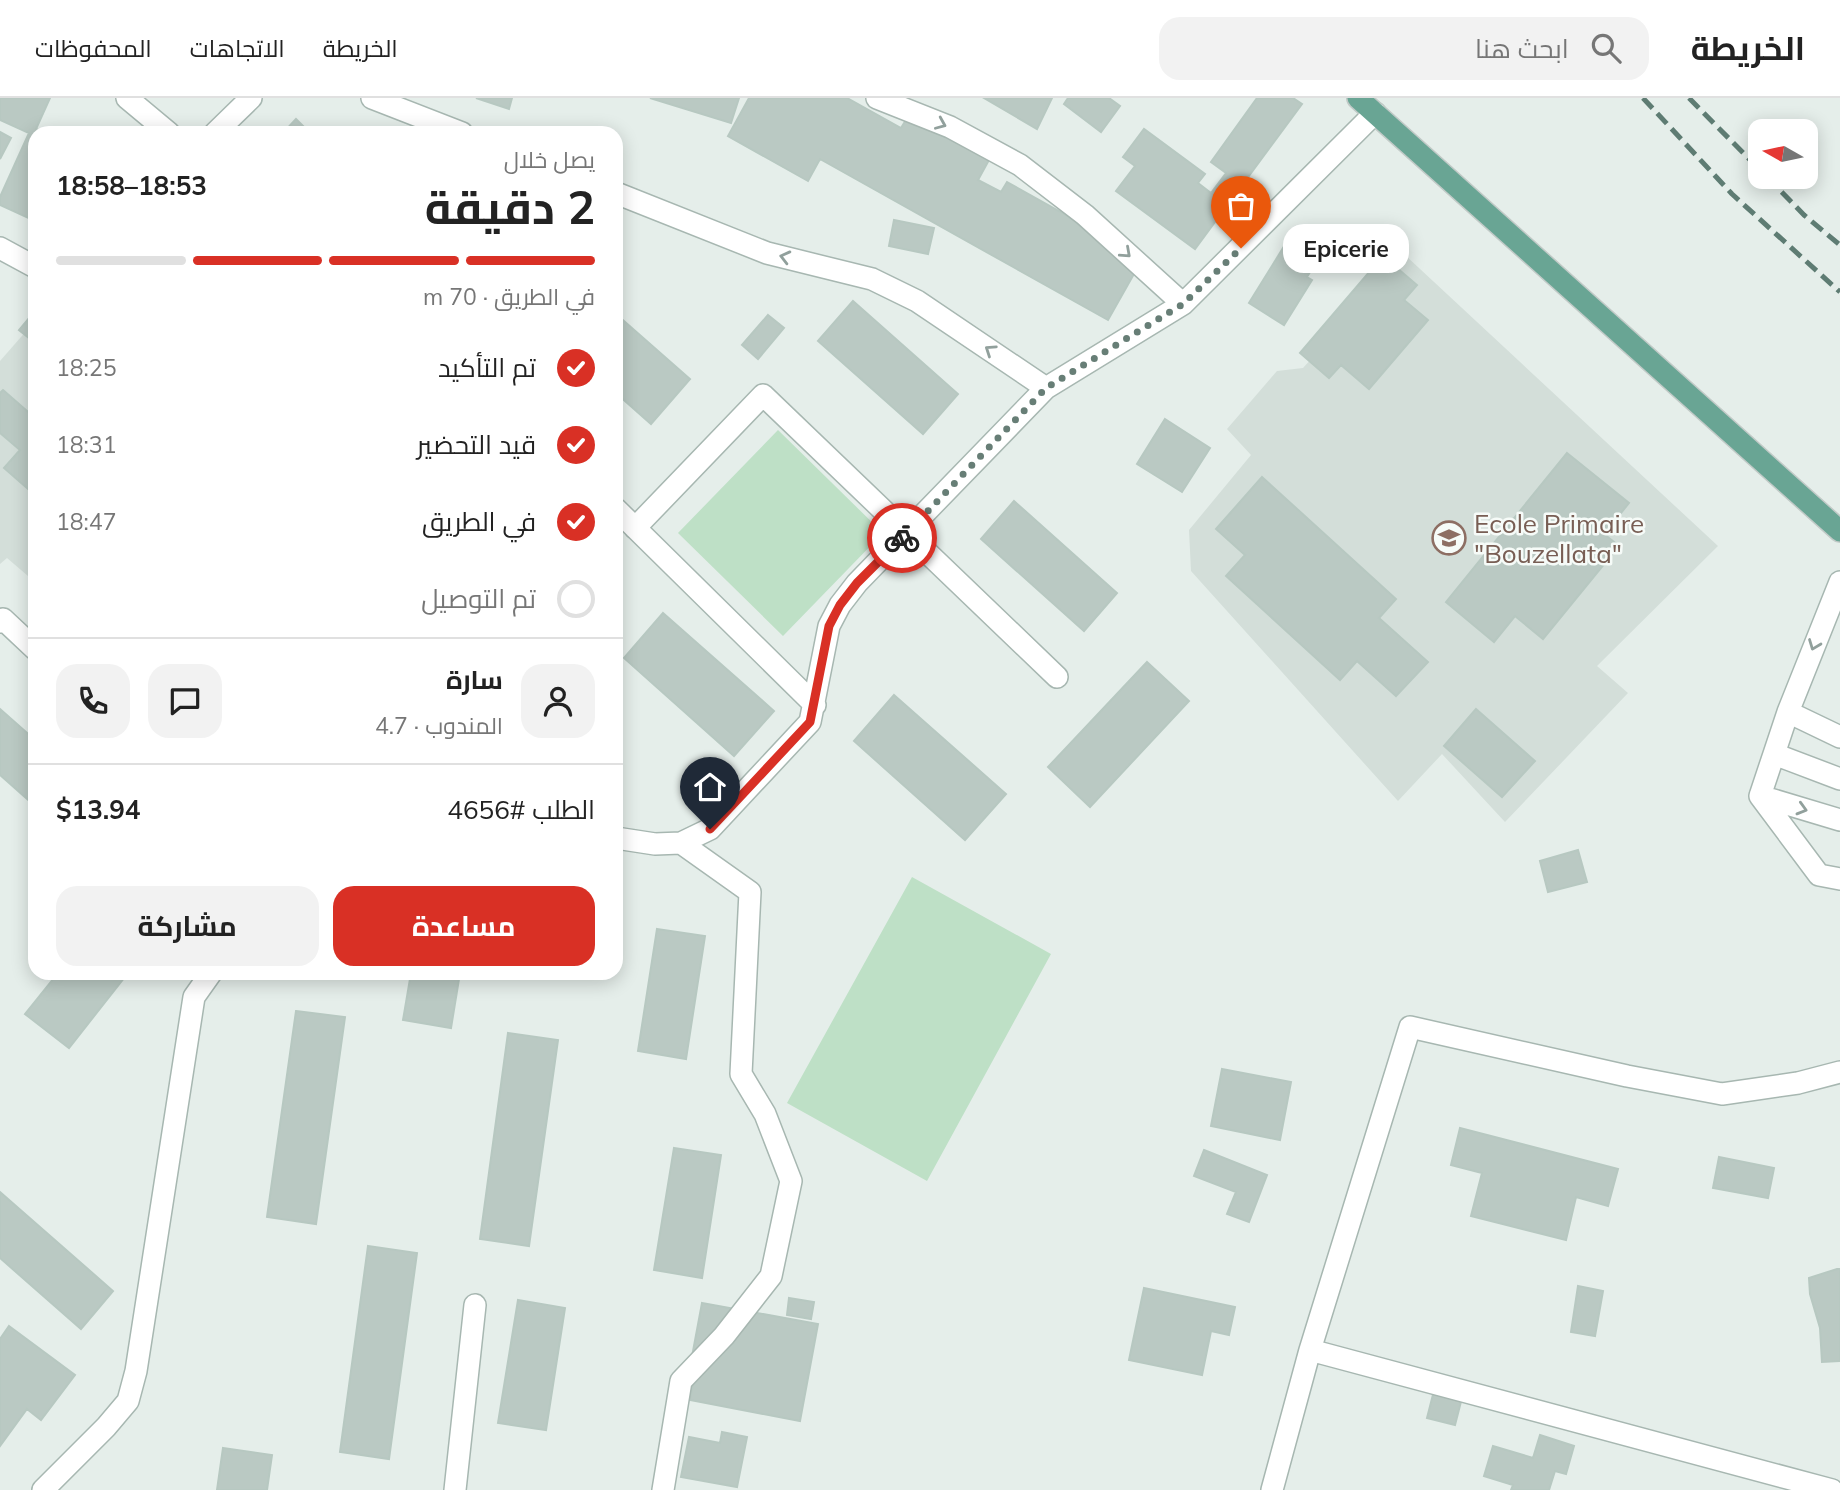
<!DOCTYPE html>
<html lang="ar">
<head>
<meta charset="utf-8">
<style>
	body { margin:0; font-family:Mulish,Cairo,sans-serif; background:#f2f2f2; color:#222; direction:rtl; height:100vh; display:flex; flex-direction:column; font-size:26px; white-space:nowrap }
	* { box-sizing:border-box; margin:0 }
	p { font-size:23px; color:#767676 }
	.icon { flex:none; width:38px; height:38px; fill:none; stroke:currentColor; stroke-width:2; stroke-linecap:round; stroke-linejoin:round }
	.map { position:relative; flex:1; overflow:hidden; direction:ltr }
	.details { position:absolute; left:28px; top:28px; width:595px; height:854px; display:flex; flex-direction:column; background:#fff; border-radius:21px; box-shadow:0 4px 18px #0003; direction:rtl }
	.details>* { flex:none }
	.needle { width:46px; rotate:279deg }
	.tools { position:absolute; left:1748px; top:21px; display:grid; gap:14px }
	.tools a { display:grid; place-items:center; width:70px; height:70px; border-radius:14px; background:#fff; box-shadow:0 4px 18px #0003; font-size:35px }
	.pin { position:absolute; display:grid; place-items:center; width:60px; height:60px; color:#fff; margin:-72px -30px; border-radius:50% 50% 50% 0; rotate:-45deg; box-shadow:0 0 7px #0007 }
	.pin .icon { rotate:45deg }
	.courier { position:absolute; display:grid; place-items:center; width:70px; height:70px; margin:-35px; border:5px solid #d93025; border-radius:50%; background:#fff; color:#222; box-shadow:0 2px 9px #0007 }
	.bubble { position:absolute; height:49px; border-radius:21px; background:#fff; box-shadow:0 4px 18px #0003; font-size:23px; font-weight:700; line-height:49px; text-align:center; direction:rtl }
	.overview em { font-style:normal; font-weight:700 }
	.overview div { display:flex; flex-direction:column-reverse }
	.overview { display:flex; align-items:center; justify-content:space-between; height:119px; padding:0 28px }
	h1 { font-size:46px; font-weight:700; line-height:52px }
	.bar { display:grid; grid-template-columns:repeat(4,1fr); gap:10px 7px; align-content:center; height:84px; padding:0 28px }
	.bar i { height:9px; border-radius:5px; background:#e0e0e0 }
	.bar .on { background:#d93025 }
	.bar p { grid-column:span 4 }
	.line { display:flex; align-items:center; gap:18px; padding:0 28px; border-top:2px solid #e0e0e0 }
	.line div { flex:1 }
	.round { display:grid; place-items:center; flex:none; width:74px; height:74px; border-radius:21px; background:#f2f2f2 }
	ol { padding:0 28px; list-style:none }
	li { display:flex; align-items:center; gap:21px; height:77px }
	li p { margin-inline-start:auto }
	li .icon { padding:7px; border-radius:50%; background:#d93025; color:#fff; stroke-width:4 }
	li:last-child { color:#767676 }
	li i { width:38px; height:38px; border:4px solid #e0e0e0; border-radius:50% }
	.button { display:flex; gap:14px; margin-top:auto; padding:14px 28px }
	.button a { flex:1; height:80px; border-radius:21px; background:#d93025; color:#fff; font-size:28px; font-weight:700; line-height:80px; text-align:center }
	.button a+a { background:#f2f2f2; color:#222 }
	header { display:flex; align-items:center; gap:42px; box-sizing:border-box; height:98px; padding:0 35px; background:#fff; border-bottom:2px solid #e0e0e0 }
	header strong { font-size:33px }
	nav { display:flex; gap:38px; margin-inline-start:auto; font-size:24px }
	.search { width:490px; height:63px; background:#f2f2f2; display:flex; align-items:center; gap:18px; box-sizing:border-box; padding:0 24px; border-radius:21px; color:#767676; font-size:26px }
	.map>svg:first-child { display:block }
</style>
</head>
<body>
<header>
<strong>الخريطة</strong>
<div class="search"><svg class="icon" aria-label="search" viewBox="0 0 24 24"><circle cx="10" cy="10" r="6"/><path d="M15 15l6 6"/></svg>ابحث هنا</div>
<nav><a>الخريطة</a><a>الاتجاهات</a><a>المحفوظات</a></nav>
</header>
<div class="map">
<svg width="1840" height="1392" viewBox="0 0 1840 1392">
	<rect width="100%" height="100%" fill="#e5eeea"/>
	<path fill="#d3ded9" d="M1405,157L1718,448L1597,568L1628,595L1505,724L1442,656L1398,703L1191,473L1189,432L1251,357L1227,331L1277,273L1303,270Z
		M35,223V484L7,460L0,466V263Z"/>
	<path fill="#bee0c6" d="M778,332L883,435L783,538L678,435Z
		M912,779L1051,856L927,1083L787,1005Z"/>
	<path fill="#bac9c3" stroke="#b7c8c1" stroke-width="2" d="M0,0H50L36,31L46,35H35V123L0,107V99L29,35L0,22Z
		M476,0H512L509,11Z
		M650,0H739L731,25Z
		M749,0H847L901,30L909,17L989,62L978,82L1001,94L1007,84L1143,160L1108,222L820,61L808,83L728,38Z
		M984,0H1052L1037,31Z
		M1068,0H1109L1120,8L1101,34L1064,6Z
		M1257,0H1293L1302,6L1195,151L1116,93L1135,68L1123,59L1144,31L1205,76L1198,85L1211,95L1226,75L1211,64Z
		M296,21L310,35H283Z
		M0,34L11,40L0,61Z
		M894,122L934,130L928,156L889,148Z
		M1296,129L1326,148L1307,179L1312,182L1284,227L1249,205Z
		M1383,158L1417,187L1404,202L1428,222L1369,291L1341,267L1329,280L1300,255Z
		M853,203L958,296L923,336L818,243Z
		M35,213V245L19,232Z
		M616,216L690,281L651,326L616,295Z
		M768,217L784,230L758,261L742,247Z
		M3,292L35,320V397L4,370L20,352L0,335V295Z
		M1165,321L1210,350L1182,394L1137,366Z
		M1567,355L1629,405L1604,436L1619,448L1543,541L1515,518L1494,544L1446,504Z
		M1262,379L1396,501L1379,520L1428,564L1396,598L1357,563L1340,582L1226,478L1245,457L1216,431Z
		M1014,403L1117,495L1084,533L981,441Z
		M663,515L774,613L734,658L624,560Z
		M1147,564L1189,603L1090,709L1048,669Z
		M894,597L1006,696L965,742L854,643Z
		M0,611L35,642V708L0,677Z
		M1476,611L1535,663L1502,699L1444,648Z
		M1578,752L1587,784L1548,794L1540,763Z
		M657,831L705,838L686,961L638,953Z
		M58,875H128L69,950L25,916Z
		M411,875H460L451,930L403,922Z
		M296,913L345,919L316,1126L267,1119Z
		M508,935L558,942L529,1148L480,1141Z
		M1222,971L1291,984L1280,1042L1211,1028Z
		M1460,1030L1618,1071L1608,1108L1576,1099L1566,1142L1471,1118L1482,1075L1451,1067Z
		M674,1050L721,1057L702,1180L654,1172Z
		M1204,1052L1267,1077L1249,1124L1227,1116L1236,1094L1194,1078Z
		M1719,1059L1774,1070L1768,1100L1713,1090Z
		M0,1094L113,1193L81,1231L0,1160Z
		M368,1148L417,1155L389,1361L340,1354Z
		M1837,1171H1840V1263L1822,1264L1820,1230L1810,1196L1809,1180Z
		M1578,1188L1603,1193L1595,1238L1571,1234Z
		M1144,1190L1235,1209L1229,1237L1211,1233L1202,1277L1129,1262Z
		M789,1200L814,1204L811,1221L787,1217Z
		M518,1202L565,1210L546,1332L498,1325Z
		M702,1205L818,1226L800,1323L690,1302L697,1265L691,1264Z
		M9,1228L75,1277L41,1322L27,1311L0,1348V1241Z
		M1437,1281L1465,1288L1455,1327L1427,1320Z
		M722,1334L747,1339L737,1389L681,1379L689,1339L720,1345Z
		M1540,1337L1574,1348L1566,1376L1555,1373L1549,1392H1511L1513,1387L1484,1378L1493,1348L1533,1360Z
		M223,1350L272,1357L267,1392H217Z"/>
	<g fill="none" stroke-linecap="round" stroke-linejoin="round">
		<defs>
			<path id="minor" d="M127,0L169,35
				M372,0L462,35
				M877,0L950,29L1020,67L1085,117L1183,206
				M215,35L251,0
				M616,95L767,155L872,181L917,203L1046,290
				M0,150L35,169
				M616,411L815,607
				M635,430L763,297L1057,579
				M1840,484L1788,614L1840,639
				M0,524L3,521L35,551
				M1788,614L1774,656L1840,681
				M1774,656L1760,698L1840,722
				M1760,698L1819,777L1840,781
				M616,740L655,746L681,745L710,731L810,624L829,528L840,507L857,485L1046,290L1183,206L1375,15
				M1310,1252L1832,1392
				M43,1392L106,1329L128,1303L136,1273L194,899L211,875
				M455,1392L475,1207
				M663,1392L681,1283L724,1238L771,1178L791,1083L765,1016L741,976L750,794L681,745
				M1272,1392L1310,1252L1410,929L1627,978L1722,996L1798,985L1840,974"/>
			<path id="major" d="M1358,0L1840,433"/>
		</defs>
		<use href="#minor" stroke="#a7b7b1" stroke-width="24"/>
		<use href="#major" stroke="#c1cac7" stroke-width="24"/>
		<use href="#minor" stroke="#fff" stroke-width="21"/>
		<use href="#major" stroke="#69a594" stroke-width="21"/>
		<path stroke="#5e7c73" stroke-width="5" stroke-dasharray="14 7" stroke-linecap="butt" d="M1643,0L1732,96L1840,194
			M1689,0L1760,72
			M1767,79L1804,117L1840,147"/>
	</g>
	<defs><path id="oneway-chevron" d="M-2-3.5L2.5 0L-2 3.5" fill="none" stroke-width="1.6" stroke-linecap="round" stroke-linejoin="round" transform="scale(1.75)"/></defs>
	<g stroke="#91a09c">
		<use href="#oneway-chevron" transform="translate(941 26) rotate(23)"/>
		<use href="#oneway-chevron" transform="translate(1126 155) rotate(42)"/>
		<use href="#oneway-chevron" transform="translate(785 159) rotate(-166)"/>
		<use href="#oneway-chevron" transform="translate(990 252) rotate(-146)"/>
		<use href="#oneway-chevron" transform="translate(1814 547) rotate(111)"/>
		<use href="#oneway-chevron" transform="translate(1802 711) rotate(16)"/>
	</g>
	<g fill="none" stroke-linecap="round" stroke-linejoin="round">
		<path stroke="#677e76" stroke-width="7" stroke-dasharray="0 12.6" d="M902,440L1046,290L1183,206L1241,150"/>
		<path stroke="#d93025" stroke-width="9" d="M710,731L810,624L829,528L840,507L857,485L902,440"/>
	</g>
	<defs>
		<symbol id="school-ring" viewBox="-11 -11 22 22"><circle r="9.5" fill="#f6fbf8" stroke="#8d6e63" stroke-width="1.5"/><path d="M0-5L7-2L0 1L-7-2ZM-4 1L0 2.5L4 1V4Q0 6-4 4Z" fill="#8d6e63"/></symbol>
	</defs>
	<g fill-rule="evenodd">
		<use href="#school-ring" x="1430" y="421" width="38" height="38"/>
	</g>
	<g text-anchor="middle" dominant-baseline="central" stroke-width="5" stroke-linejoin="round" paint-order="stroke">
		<g font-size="26" fill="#785e54" stroke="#f6fbf8" text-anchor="start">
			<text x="1474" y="425">Ecole Primaire<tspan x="1474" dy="30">"Bouzellata"</tspan></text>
		</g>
	</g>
</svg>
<div class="tools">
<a><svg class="needle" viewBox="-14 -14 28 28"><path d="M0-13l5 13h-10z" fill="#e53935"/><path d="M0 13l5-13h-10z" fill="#767676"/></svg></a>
</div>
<div class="pin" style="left:1241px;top:150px;background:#ea580c"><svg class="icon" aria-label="bag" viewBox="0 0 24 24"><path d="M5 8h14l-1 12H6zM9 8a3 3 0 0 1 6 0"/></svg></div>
<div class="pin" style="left:710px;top:731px;background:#1f2937"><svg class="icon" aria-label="home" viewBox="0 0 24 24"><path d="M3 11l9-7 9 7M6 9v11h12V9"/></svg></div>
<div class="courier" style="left:902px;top:440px"><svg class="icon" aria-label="bike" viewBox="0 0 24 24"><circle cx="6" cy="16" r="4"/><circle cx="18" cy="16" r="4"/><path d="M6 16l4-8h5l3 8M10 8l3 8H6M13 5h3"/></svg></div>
<div class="bubble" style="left:1283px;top:126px;width:126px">Epicerie</div>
<section class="details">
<div class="overview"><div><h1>2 دقيقة</h1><p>يصل خلال</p></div><em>18:53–18:58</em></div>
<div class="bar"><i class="on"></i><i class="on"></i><i class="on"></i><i></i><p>في الطريق · 70 m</p></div>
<ol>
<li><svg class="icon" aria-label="check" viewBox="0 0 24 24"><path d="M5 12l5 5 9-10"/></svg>تم التأكيد<p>18:25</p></li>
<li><svg class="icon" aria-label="check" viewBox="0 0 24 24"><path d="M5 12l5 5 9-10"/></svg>قيد التحضير<p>18:31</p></li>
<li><svg class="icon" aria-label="check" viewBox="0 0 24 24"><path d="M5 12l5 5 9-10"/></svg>في الطريق<p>18:47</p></li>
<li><i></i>تم التوصيل</li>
</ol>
<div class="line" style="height:126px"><a class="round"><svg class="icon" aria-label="person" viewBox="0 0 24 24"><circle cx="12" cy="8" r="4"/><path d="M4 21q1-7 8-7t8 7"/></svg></a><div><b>سارة</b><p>المندوب · 4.7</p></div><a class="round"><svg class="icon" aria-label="chat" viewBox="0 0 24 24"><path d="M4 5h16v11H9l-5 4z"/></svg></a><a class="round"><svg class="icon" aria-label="phone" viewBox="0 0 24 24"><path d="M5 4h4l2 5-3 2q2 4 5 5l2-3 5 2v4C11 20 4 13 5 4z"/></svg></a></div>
<div class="line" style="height:91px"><div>الطلب #4656</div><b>$13.94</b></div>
<div class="button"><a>مساعدة</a><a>مشاركة</a></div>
</section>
</div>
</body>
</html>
